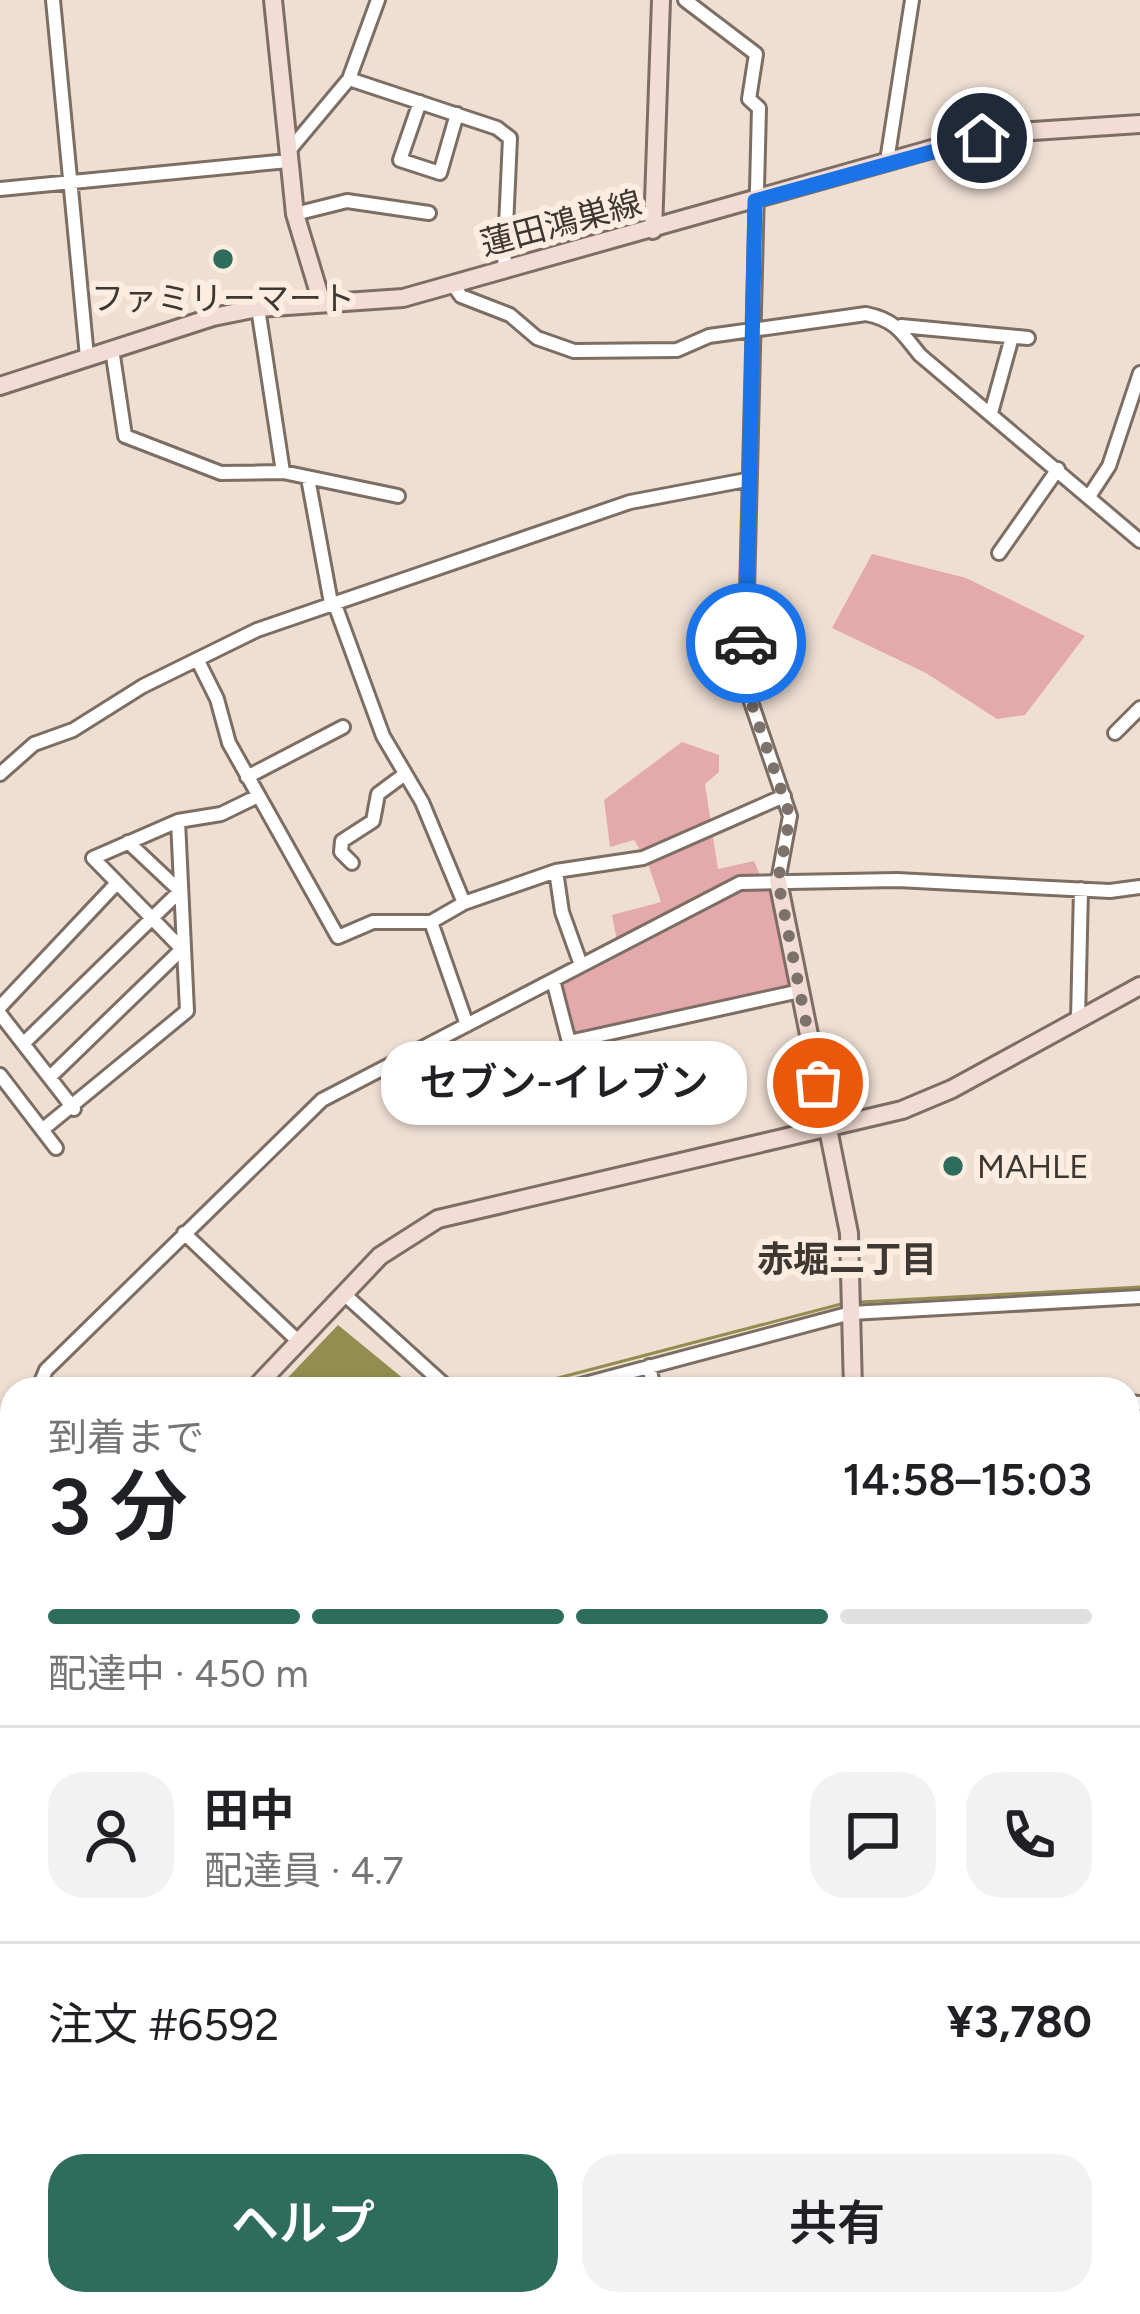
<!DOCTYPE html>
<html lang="ja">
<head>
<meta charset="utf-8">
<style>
	body { margin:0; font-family:Figtree,"Noto Sans JP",sans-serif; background:#f2f2f2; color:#202124; height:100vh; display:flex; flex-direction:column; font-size:45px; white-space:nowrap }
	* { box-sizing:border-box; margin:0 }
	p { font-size:39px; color:#757577 }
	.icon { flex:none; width:66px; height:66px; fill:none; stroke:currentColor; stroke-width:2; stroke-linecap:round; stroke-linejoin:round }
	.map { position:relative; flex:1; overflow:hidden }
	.side { position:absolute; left:0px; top:1377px; width:1140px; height:939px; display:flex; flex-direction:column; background:#fff; border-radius:36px 36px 0 0; box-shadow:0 3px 9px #0004 }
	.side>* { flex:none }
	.pin { position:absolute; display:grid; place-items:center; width:102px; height:102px; color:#fff; margin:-51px; border:6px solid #fff; border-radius:50%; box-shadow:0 3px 12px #0007 }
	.courier { position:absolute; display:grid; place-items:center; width:120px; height:120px; margin:-60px; border:9px solid #1a73e8; border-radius:50%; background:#fff; color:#222; box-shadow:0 3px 15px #0007 }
	.bubble { position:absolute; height:84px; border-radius:36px; background:#fff; box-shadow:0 3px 9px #0004; font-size:39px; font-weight:600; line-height:84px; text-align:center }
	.headline em { font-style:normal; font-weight:600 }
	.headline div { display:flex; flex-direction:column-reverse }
	.headline { display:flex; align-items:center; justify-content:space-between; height:204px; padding:0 48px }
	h1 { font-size:78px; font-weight:600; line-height:90px }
	.bar { display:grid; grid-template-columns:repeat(4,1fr); gap:18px 12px; align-content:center; height:144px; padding:0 48px }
	.bar i { height:15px; border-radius:9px; background:#e0e0e0 }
	.bar .active { background:#2e6d5b }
	.bar p { grid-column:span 4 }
	.line { display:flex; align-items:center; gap:30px; padding:0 48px; border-top:3px solid #e0e0e0 }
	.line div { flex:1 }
	.round { display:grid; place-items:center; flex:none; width:126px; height:126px; border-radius:36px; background:#f2f2f2 }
	.action { display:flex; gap:24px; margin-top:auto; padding:24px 48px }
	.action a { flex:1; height:138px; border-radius:36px; background:#2e6d5b; color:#fff; font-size:48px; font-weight:600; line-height:138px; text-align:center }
	.action a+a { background:#f2f2f2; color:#202124 }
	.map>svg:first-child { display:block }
</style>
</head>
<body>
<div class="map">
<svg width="1140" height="2314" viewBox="0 0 1140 2314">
	<rect width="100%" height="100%" fill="#efdfd3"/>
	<path fill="#e3a9ab" d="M872,554L966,578L1085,636L1025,715L997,719L926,673L832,628Z
		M682,742L719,755V772L705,784L718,869L754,861L763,882L778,881L800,991L569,1042L553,980L618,946L612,915L661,902L647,861L634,840L610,847L604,800Z"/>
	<path fill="#938e4f" d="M338,1325L416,1389H277Z"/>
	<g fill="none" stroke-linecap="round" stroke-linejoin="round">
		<path stroke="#938e4f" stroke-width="3" d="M860,1302L1140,1287
			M516,1389L845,1303
			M1128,1718H1140
			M0,1778L12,1770
			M1128,1822H1140"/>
		<path stroke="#938e4f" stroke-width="18" d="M1128,1429L1140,1428
			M0,1938L12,1920
			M1128,2029L1140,2034
			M437,2314L443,2304"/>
		<defs>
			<path id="street" d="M53,0L87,357
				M685,0L756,54L749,99L759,108L746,633L747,690L790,816L778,881
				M349,79L497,128L510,138L504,271
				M420,102L400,160L440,173L457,114
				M287,153L349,79L378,0
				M887,161L912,0
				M0,189L288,161
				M295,214L347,201L429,213
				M452,283L461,296L510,315L537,338L574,351L677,350L709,336L866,314C896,320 902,333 920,355L1140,541
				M258,308L283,472
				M901,326L1028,338
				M112,349L125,436L221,473L283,472L398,496
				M991,413L1012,337
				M308,478L331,603
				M1090,495L1109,466L1140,373
				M999,553L1058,469
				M334,602L383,736L422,802L464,903
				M198,661L217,699L229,743L338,937L373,922H431
				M1115,733L1140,708
				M0,774L34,744L73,730L143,686L257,630L630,502L746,480
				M247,777L343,727
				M178,821L221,814L256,797
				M352,863L341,852L342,841L373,821L378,794L405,774
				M581,965L562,912L556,871L643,858L784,796
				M553,980L569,1042L800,991
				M0,1007L116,884
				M0,1014L74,1109
				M1078,1020L1081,889
				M467,1025L431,922L464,903L556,871
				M24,1043L180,891L128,842
				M0,1075L56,1148
				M50,1077L182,949
				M42,1130L187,1011L178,821L93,858L182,949
				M184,1233L299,1342
				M344,1294L449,1389
				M649,1366L654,1389
				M38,1389L46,1370L322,1100L740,883L897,880L1110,891L1140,887
				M566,1389L851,1313L1140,1297
				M1128,1402L1140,1403
				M0,1480L12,1452
				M1128,1582L1140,1583
				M1128,1941L1140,1943
				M1128,2164L1140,2161
				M527,2314L530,2304
				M1051,2314L1053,2304"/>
			<path id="secondary" d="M273,0L295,214L322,303
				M653,230L661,0
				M0,386L213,317L258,308L403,298L939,147L1018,132L1140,124
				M778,881L849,1233L853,1389
				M254,1389L380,1256L438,1219L902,1110L952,1089L1140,986
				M0,1658L12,1646
				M0,2268L12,2261"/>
			<path id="primary" d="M0,1536L12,1561
				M330,2304L333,2314"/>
		</defs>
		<use href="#street" stroke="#7c6e63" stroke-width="18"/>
		<use href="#secondary" stroke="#7c6e63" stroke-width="22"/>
		<use href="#primary" stroke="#a16f5d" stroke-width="24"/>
		<use href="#street" stroke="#fff" stroke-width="12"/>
		<use href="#secondary" stroke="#f3dcd5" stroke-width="16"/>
		<use href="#primary" stroke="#e6baac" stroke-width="18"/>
		<defs>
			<path id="rail" d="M1128,2147L1140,2144
				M369,2314L416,2304"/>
		</defs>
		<use href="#rail" stroke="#6f665f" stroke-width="8"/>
		<use href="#rail" stroke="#fdece0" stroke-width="3" stroke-dasharray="9" stroke-linecap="butt"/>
	</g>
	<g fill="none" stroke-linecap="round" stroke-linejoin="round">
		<path stroke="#7c726b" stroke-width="12" stroke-dasharray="0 21.6" d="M746,643L747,690L790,816L778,881L818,1083"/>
		<path stroke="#1a73e8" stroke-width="15" d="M746,643L755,201L982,138"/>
	</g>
	<g fill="#2e6d5b" stroke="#fdece0" stroke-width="4.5">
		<circle cx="223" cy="259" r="12"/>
		<circle cx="953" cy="1166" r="12"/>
	</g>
	<g text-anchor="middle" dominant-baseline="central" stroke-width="12" stroke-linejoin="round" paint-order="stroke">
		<g font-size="33" fill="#3e3833" stroke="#fdece0">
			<text transform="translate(561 223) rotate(-15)">蓮田鴻巣線</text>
		</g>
		<g font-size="33" fill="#3e3833" stroke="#fdece0">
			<text x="223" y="298">ファミリーマート</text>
			<text x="977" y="1166" text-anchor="start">MAHLE</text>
		</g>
		<g font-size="36" font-weight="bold" fill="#3e3833" stroke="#fdece0">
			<text x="847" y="1259">赤堀二丁目</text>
		</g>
	</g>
</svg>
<div class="pin" style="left:818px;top:1083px;background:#ea580c"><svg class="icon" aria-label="bag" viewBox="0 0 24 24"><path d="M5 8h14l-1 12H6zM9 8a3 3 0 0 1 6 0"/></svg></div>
<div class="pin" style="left:982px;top:138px;background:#1f2937"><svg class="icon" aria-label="home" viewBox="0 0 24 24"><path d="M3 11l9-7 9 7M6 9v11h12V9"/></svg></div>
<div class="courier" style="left:746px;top:643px"><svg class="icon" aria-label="car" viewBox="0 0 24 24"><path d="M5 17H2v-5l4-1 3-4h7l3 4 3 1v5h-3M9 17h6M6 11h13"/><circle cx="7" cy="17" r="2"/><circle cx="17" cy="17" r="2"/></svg></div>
<div class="bubble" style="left:381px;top:1041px;width:366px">セブン-イレブン</div>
<section class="side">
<div class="headline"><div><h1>3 分</h1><p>到着まで</p></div><em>14:58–15:03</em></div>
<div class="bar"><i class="active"></i><i class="active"></i><i class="active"></i><i></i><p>配達中 · 450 m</p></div>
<div class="line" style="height:216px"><a class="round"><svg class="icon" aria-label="person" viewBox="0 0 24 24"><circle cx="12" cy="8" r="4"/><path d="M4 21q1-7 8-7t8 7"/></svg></a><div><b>田中</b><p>配達員 · 4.7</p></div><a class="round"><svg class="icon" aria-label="chat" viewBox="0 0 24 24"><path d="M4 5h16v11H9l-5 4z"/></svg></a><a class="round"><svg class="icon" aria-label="phone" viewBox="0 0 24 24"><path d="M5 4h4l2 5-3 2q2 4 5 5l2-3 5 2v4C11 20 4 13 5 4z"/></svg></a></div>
<div class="line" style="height:156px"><div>注文 #6592</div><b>¥3,780</b></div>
<div class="action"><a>ヘルプ</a><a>共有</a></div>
</section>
</div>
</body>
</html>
